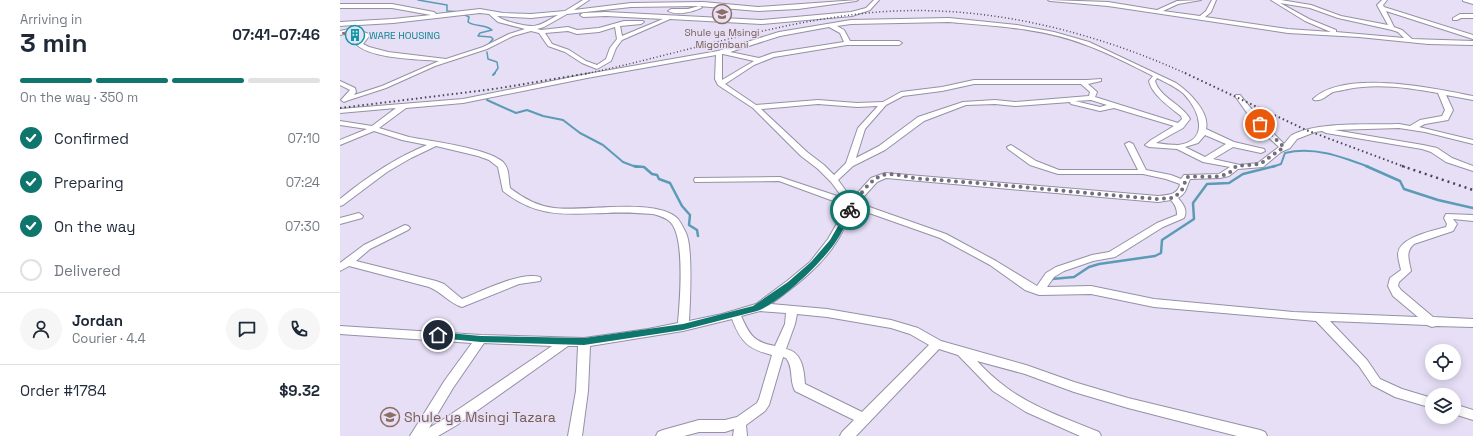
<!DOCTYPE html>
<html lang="en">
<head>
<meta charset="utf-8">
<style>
	body { margin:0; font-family:"Space Grotesk",sans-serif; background:#f6f6f7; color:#1f2937; height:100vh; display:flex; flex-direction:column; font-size:15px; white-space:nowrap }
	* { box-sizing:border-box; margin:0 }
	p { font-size:13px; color:#747a83 }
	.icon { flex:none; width:22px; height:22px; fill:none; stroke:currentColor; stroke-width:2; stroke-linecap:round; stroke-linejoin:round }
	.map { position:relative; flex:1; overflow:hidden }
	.details { display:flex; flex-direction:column; background:#fff; width:340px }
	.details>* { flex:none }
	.tools { position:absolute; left:1085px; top:344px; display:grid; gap:8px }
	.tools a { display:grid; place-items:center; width:36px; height:36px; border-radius:50%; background:#fff; box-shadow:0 2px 10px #0003; font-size:20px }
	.pin { position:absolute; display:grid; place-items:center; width:34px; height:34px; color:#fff; margin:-17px; border:2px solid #fff; border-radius:50%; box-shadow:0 1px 4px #0007 }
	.courier { position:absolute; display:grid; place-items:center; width:40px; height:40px; margin:-20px; border:3px solid #0f766e; border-radius:50%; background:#fff; color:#222; box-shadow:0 1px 5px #0007 }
	.headline em { font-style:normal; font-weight:800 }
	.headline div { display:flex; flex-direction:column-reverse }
	.headline { display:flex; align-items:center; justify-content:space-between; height:68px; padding:0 20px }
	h1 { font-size:26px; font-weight:800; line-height:30px }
	.bar { display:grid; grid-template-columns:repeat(4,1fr); gap:6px 4px; align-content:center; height:48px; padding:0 20px }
	.bar i { height:5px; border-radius:3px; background:#e0e1e3 }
	.bar .current { background:#0f766e }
	.bar p { grid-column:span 4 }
	.line { display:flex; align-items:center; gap:10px; padding:0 20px; border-top:1px solid #e0e1e3 }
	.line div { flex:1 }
	.round { display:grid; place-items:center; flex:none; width:42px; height:42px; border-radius:21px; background:#f6f6f7 }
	ol { padding:0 20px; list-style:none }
	li { display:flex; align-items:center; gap:12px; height:44px }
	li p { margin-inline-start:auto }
	li .icon { padding:4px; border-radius:50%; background:#0f766e; color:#fff; stroke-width:4 }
	li:last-child { color:#747a83 }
	li i { width:22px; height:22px; border:2px solid #e0e1e3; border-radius:50% }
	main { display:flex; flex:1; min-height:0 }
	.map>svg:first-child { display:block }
</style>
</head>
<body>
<main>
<section class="details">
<div class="headline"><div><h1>3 min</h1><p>Arriving in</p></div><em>07:41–07:46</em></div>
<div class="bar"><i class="current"></i><i class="current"></i><i class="current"></i><i></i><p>On the way · 350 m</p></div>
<ol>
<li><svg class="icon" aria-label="check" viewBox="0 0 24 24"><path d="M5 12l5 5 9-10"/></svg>Confirmed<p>07:10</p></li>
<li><svg class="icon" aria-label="check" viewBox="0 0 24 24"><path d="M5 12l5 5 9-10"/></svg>Preparing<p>07:24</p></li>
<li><svg class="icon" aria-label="check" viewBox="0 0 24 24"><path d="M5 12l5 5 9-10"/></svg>On the way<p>07:30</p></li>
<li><i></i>Delivered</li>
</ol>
<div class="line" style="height:72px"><a class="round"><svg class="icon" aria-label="person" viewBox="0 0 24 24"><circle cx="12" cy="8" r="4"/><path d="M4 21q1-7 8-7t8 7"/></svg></a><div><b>Jordan</b><p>Courier · 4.4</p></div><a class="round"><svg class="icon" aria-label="chat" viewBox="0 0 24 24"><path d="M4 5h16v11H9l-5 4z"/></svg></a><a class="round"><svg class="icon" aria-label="phone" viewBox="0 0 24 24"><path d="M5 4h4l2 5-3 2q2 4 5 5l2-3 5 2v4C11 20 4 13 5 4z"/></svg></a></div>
<div class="line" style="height:52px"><div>Order #1784</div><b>$9.32</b></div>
</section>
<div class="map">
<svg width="1133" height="436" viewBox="0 0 1133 436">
	<rect width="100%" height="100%" fill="#e6dff6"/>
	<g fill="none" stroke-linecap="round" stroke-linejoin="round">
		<path stroke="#5c9bb5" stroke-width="1.5" d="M78,0L107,5V11L120,12
			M123,14L129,17L128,22C135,27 145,24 152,30L140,33L138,36L151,37L153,39L147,46
			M147,52L148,59L157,62L158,68L154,74"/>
		<path stroke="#5c9bb5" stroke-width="2" d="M153,75L155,73
			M147,100L176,113L187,110L203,116L223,120L240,133L263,145L283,162L296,167H304
			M932,167L941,164L945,153C974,146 1002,157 1029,167"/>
		<path stroke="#5c9bb5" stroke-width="2.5" d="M294,166L304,167L312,174L317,175L319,179L330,183L342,206L350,215L349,225L357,230L358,236
			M1026,166L1060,181L1064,189L1098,200L1133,208
			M712,279L734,277L749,267L759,264L815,256L821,253L822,240L854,219L853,203L867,184L889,183L903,174L935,166"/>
		<defs>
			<path id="minor" d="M243,0H249L234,10L291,3L363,2L418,7L518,0L516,1L458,9L418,11L359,6L362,7L361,8C352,12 337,16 328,11L331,9H348L359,6L291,7L227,14L204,27L197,29L201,30L228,27L237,30L259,28L284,21H303L304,22L301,24L280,26L282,36L323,19L266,16L243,17L240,15L243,13L266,12L421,20L511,12L526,8L534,0H539L530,10L512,16L421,24L330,19L282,40L276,48L271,61L257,69L242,63L225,52L208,46L199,33L191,31L173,36L147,49L95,66L46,88L6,101L4,102L1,100L10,90L0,85V81L15,88L16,92L14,95L42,86L99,61C78,59 33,59 17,45L24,36L11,32L0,35V31L9,29L13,25L0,26V22L53,19L91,15L52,8H0V4H52L94,12L96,14L140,9L163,13L191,14L225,11ZM140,13L149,14L158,22L185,29L169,34L143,47L106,59L48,52L29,47L23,44L30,35L29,34L15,29L19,25L53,23ZM218,15C198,26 197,29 174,23C167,21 162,20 157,16L191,18ZM275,27L277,39L270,48L266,59L257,65L246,61L229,50L212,44L205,33L228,31L237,34L259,32Z
				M708,0L768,2L817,10L837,1L861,0L838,4L823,11L860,16L866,11L872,0H876L871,12L865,17L948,29L991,32L965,21L931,0H941L971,5L1001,16L1048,25L1037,5L1042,0H1047L1043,5L1044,7L1133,35V39L1046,11L1054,27L1062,30L1072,39L1133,41V45L1088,44L1019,37L948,33L768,6L710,1ZM940,3L970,8L998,18L1052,30L1058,32L1064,38L996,32V30L969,19Z
				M1123,0H1133V4L1123,1Z
				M1120,14H1133V18H1121L1117,20H1113V18Z
				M609,18L677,25L714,32L749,42L836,83C849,92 870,112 866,129L894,142L924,149L925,151L921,153L893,147L873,159L900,165L918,163L939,147L917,127L895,96L896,95H900L923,123L944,144C947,141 949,137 952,135C978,121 1030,125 1059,124L1070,126L1080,120L1102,116L1105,110L1098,93C1070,88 1037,83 1008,89C1004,90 998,91 993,92C987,95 981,102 974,100L973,99C1004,69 1094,88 1133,96V100L1106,95L1113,110L1108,120L1085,124L1079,127L1133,140V144L1085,132L1059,128L994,130L1083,145L1097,148L1112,158L1133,166V171L1106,162L1091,152L1082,149L986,133L982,131L975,132L957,139L950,148L941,152L923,167L898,169L889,176L880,178L850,179C846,187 847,193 838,198C843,204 848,210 844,218L823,227L775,257L753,261L724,271L714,277L707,287L751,286L814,299L953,312L1078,317L1053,296L1048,286L1050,278L1061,270C1060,265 1058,259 1058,254C1059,237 1093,231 1106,227L1107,224L1104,218L1106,214L1133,215V221L1113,219L1117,224L1113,231L1074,244C1065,252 1069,260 1071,271L1059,282L1058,286L1061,290L1093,317L1133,319V327L1096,326L1092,327L1087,325L990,321L1027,360L1040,379L1062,389L1092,398V408L1055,397L1032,385L1019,366L976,321L814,307L751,294L699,295L685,290L650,265L600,238L515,208C509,219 503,231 497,241C481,267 455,286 431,304L487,309L551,320L578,328L601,341L686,365L734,382L788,398L920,430L925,432L927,436H897L788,408L734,392L685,374L637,361C646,371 656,380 667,388C694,408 728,419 759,432L761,436H740L686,412L653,391L618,355L599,349L516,436H500L502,432L514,420L455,391C449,380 454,368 446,358L443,357L429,405L425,411L406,425L407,436H393L394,429L385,432H359L344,436H316L318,432L323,430L359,420H385L397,417L417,403L419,399L432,355C408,349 401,342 392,319L343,331L250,346L248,391L242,436H228L236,391L238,346H228L117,425L98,436H70L105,380L132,343L0,334V326L141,335L244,338L308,329L338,323C340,300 345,242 332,224C328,218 320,216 313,214C298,213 282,212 266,213C224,214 198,218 163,191L158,167L149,160L138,156L96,146L71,158L47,172L3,205L0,206V199C27,177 55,158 87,145L62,140L34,131L0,145V140L27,129L0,125V121L32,126L56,108L0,113V109L123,99L247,74L378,51L439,32L511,20ZM609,22C654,26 703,28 746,45C769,53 791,65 813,76L809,81C812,95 830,107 841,116L842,119L838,123L755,97L757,92L748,84L761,81V79L747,80H634L602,87L561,92L543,102L517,103L478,100L416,105L385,84L414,65L434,57L507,45H559L562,43L559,41H510L504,30L497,26L511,24ZM489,27L500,33L504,42L433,53L419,58L390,52L440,36ZM382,54H383L414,61L382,80ZM376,55L375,79L378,85L413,108L461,156L478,169L491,182L503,198L440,177L358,178H355L354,180L355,182L439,181L507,206L488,239L470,262L447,281L416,304L382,314L349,321C350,303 353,248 346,233C344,229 341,223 338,219C318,197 243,212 214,208C197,206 183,198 170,188C168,179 170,169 163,162C147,148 90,141 69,137C59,134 49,131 39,128L66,108L123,103L247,78ZM817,78C827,83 836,87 844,94C860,111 870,141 838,145C831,145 823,144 816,143L843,128L850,119C842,104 820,98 815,81ZM634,84H741L750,92L749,96L675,102L655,100L623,102L578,117L539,146L516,158L525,129L546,105L563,96L602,91ZM751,100L767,105L760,107L735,101ZM730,102L731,104L760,111L774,108L834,126L811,140L805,145L809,147L837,149L863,162L890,167L879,174L847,175H844L841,179L831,175L806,170L793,144L789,142L785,144L798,170H719L696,161L671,145L667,147L668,149L690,165L718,174H803L826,179L840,184C838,195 828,195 818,196L545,173L531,178L512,199L498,180L513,166L545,150L584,121L626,105L655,104L675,106ZM478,104L517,107L538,106L518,128L506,163L494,175L484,165L467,152L421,109ZM865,135L886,144L865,157L845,147L858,143ZM546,178L818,202L831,200C835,205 837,208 837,215L817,223L769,252L752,255L716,267L706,273L697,286L656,261L606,234L518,203L537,182ZM420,311L446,313L445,324L435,346C414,342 410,336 401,316ZM457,314L487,317L551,328L570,334L589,345L522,412L465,384C464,369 462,352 446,349L455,324ZM144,343L212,346L107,417L89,428L113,388Z
				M19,213L23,216L22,218L0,224V218Z
				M65,225L68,226L70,228L68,230L30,249L16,261L96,281L104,284L122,299C140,292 181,271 200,277L201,279L200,281L179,284L122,307C109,303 102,292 89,287L9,266L0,271V263L24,245Z
				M1114,404L1133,410V420L1114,414Z"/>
		</defs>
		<use href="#minor" stroke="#9690a5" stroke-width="2"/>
		<use href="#minor" fill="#fff" fill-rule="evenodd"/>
		<path stroke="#494650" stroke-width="1.5" stroke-dasharray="1 2.5" stroke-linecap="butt" d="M245,74C339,54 432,23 527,13C637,2 748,29 847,74"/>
		<path stroke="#494650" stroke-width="2" stroke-dasharray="1.5 3" stroke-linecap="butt" d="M845,73L966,130L1065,167
			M0,108L154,89L250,73"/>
		<path stroke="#494650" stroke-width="2.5" stroke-dasharray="2 4" stroke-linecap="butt" d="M1062,166L1133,190"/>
	</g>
	<path fill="#b1826d" d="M2,33L19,34L21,37L14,39L4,35Z"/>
	<path fill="#906a59" d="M19,34L21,37L14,39L13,36Z"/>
	<path fill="#ce977f" stroke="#906a59" d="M9,31L19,34L13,36L2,33Z"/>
	<path fill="#0f766e" d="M508,209L513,210C507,221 502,233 495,243C481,263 440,303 417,311L343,330L244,345L141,342L98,338L94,335L98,332L141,336L244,338L343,324L413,306L448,282L471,262L490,240Z"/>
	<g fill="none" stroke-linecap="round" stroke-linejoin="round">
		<path stroke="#726e7c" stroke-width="4" stroke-dasharray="0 7.2" d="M510,210C516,199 530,179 543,175C555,172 569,178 582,179C661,184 739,193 818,199L833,198L838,194L842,190L847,177C864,175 885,182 896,166L920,164L944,147L920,124"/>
	</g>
	<defs>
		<symbol id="school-ring" viewBox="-11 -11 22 22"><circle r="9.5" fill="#e6dff6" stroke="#8d6e63" stroke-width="1.5"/><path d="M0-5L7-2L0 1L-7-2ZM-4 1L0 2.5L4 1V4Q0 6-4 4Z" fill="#8d6e63"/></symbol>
		<symbol id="building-ring" viewBox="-11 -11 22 22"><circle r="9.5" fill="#e6dff6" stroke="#0f9aa8" stroke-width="1.5"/><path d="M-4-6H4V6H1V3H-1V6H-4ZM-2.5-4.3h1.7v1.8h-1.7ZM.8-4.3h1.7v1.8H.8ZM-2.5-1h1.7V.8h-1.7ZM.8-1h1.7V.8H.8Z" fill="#0f9aa8"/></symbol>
	</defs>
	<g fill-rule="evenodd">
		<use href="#school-ring" x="371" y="3" width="22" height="22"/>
		<use href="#building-ring" x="4" y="24" width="22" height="22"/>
		<use href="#school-ring" x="39" y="406" width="22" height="22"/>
	</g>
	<g text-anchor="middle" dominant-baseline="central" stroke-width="3" stroke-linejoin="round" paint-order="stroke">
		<g font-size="10" fill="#785e54" stroke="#e6dff6">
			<text x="382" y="32">Shule ya Msingi<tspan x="382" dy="12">Migombani</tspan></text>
		</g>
		<g font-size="10" fill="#0d838f" stroke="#e6dff6" text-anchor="start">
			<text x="29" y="35">WARE HOUSING</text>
		</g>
		<g font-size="14" fill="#785e54" stroke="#e6dff6" text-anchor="start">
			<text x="64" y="417">Shule ya Msingi Tazara</text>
		</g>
	</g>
</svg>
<div class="tools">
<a><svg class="icon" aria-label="locate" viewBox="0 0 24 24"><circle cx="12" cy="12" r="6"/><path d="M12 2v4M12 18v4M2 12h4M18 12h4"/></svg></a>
<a><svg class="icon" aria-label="layers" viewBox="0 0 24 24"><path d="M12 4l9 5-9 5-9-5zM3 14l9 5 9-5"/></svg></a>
</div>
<div class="pin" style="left:920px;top:124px;background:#ea580c"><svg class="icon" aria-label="bag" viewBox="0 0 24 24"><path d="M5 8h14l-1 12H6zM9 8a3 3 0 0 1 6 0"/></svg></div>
<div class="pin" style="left:98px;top:335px;background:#1f2937"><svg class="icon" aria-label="home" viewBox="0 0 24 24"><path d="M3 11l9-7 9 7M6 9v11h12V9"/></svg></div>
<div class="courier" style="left:510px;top:210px"><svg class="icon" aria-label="bike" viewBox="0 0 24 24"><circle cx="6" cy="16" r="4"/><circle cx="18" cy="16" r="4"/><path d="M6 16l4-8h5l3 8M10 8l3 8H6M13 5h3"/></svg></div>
</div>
</main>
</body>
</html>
